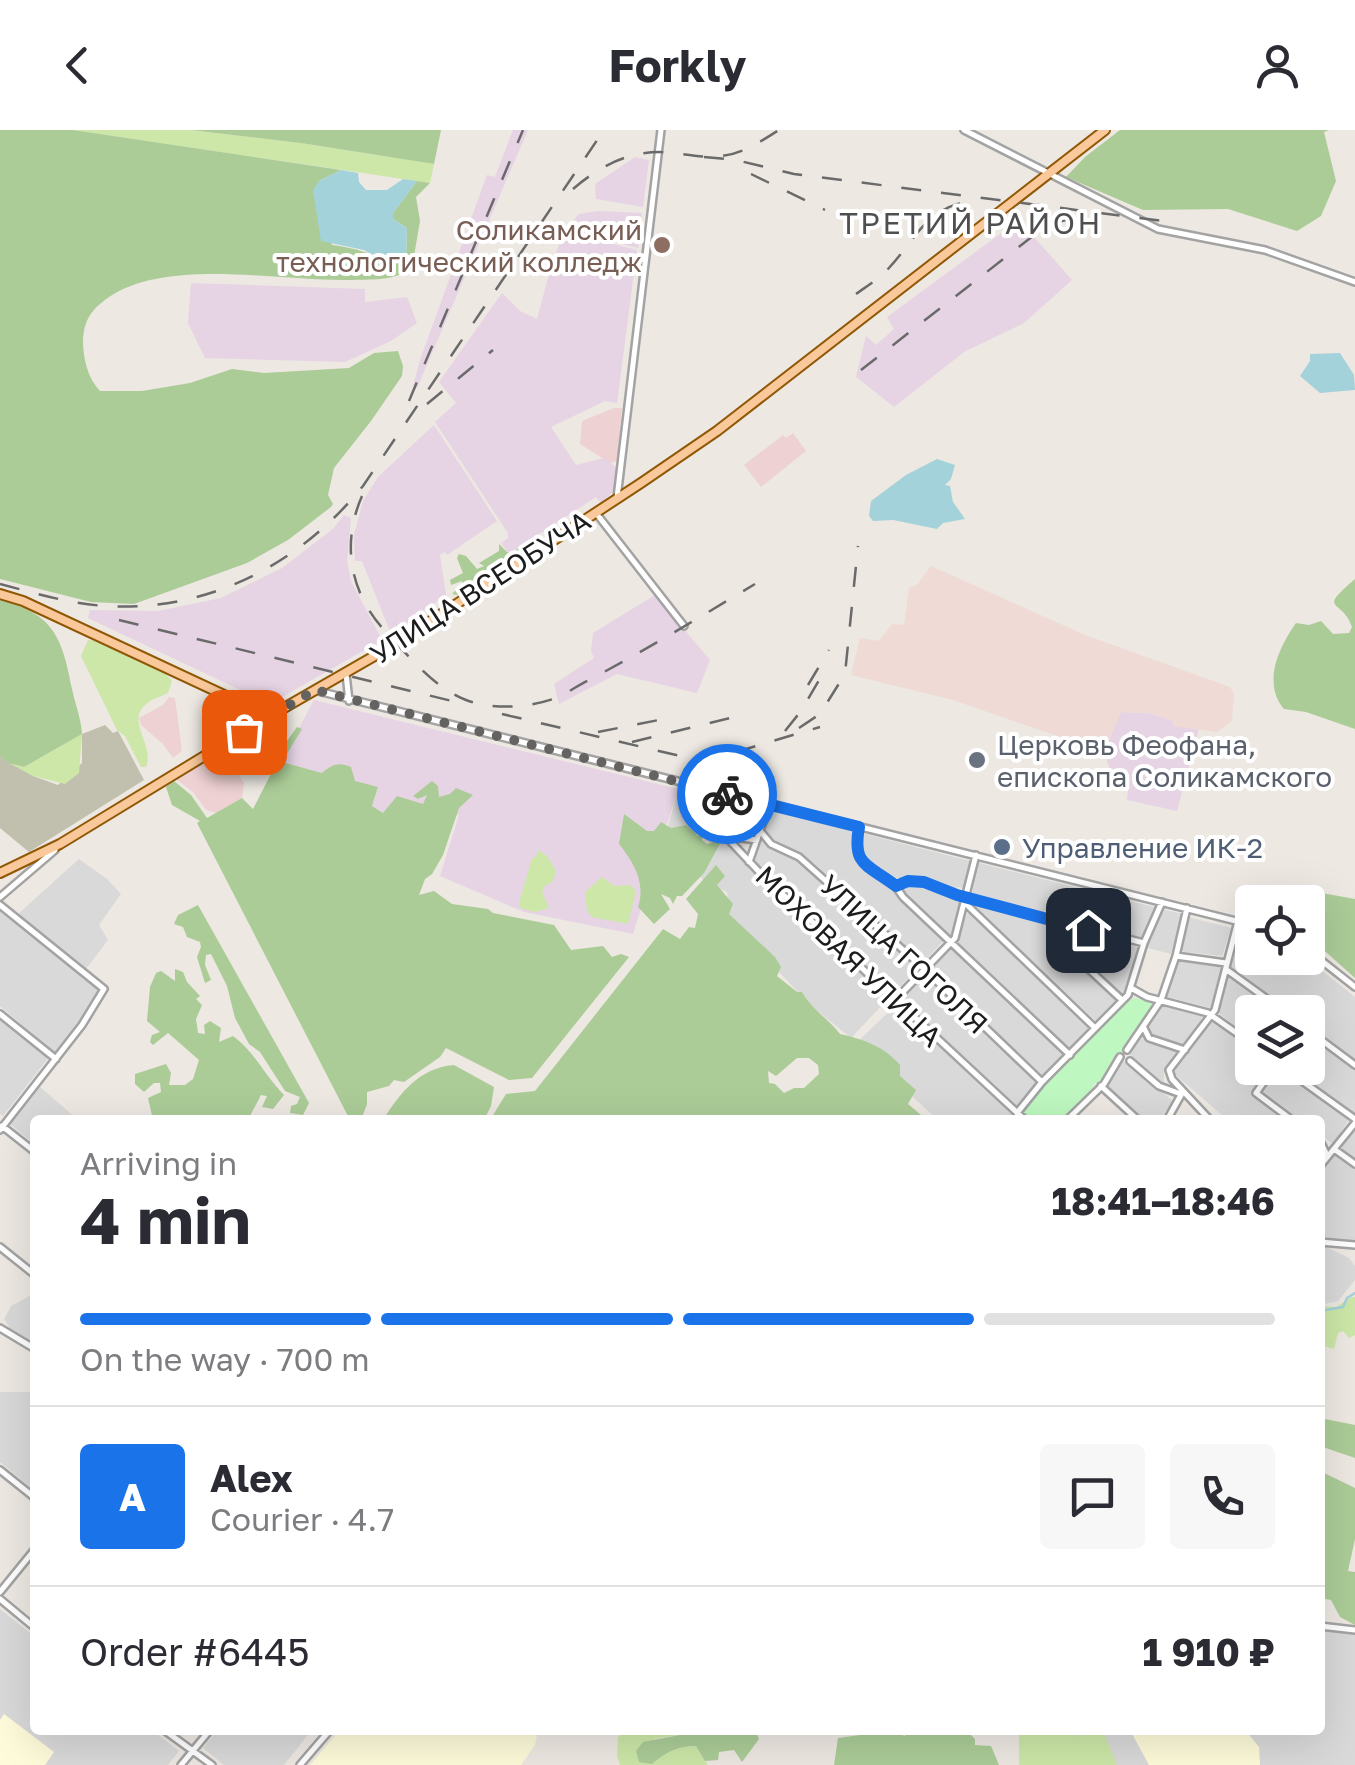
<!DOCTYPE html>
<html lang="en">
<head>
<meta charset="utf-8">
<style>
	body { margin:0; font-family:"Golos Text",sans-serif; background:#f7f7f7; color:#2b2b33; height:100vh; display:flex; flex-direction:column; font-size:38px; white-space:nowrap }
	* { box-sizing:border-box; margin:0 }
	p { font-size:32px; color:#7c7c81 }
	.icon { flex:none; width:55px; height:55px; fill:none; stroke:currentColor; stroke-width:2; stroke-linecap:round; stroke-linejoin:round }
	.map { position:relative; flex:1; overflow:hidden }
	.panel { position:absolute; left:30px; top:985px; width:1295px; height:620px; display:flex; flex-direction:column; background:#fff; border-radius:10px; box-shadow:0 10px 40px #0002 }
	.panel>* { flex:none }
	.tools { position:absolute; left:1235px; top:755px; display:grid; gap:20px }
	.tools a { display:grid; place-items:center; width:90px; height:90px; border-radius:10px; background:#fff; box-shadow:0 10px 40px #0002; font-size:50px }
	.pin { position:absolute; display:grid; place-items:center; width:85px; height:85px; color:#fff; margin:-42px; border-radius:20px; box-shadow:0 5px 15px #0006 }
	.courier { position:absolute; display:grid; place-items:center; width:100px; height:100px; margin:-50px; border:8px solid #1a73e8; border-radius:50%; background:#fff; color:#222; box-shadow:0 2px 12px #0007 }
	.summary em { font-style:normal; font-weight:700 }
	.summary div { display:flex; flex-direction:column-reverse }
	.summary { display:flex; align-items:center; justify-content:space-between; height:170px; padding:0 50px }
	h1 { font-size:65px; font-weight:700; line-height:75px }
	.bar { display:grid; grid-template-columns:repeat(4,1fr); gap:15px 10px; align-content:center; height:120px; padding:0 50px }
	.bar i { height:12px; border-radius:8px; background:#e1e1e2 }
	.bar .active { background:#1a73e8 }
	.bar p { grid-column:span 4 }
	.line { display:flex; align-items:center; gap:25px; padding:0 50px; border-top:2px solid #e1e1e2 }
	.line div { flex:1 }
	.round { display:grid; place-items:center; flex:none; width:105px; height:105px; border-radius:10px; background:#f7f7f7 }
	header { display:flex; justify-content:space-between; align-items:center; height:130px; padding:0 50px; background:#fff; font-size:45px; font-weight:700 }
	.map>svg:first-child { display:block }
</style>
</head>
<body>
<header><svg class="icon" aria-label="back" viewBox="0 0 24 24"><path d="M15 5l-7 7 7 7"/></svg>Forkly<svg class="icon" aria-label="person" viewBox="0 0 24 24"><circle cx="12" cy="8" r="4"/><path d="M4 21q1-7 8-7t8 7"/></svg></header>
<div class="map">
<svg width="1355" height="1635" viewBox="0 0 1355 1635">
	<rect width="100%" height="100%" fill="#ede8e2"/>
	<path fill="#dad9d9" d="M678,659L726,713L888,869L851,908L809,874L723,782L728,769L727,762L704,752L700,745L712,715L699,702L691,705L666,704Z
		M704,665L813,692L817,690L856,703L852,723L944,810L923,833L813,732L773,709L765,698L762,697L756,707L718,696L702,673Z
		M861,703L970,731L966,758L957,757L955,762L962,765L956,800L952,806L946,804L903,761L913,748H892L857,722Z
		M759,712L791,722L917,839L895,862L755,732Z
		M79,729L107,749L121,764L99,795L108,810L86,839L18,784Z
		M979,733L1182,784L1171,824L1140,816L1141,809L972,764Z
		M971,768L1137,817L1130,855L1097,892L969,772Z
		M0,780L102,862L55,923L0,876Z
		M969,780L1090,897L1071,920L956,811Z
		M1188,787L1231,798L1222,826L1179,821Z
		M1241,800L1252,802V828H1306L1355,867V929L1308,893V882H1293L1231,838Z
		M950,816L1066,926L1043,947L929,839Z
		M1178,828L1222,837L1211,878L1164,866Z
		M923,844L1037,951L1017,977L901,869Z
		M1230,844L1281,882H1252V908L1217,882Z
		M1165,873L1203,884L1197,899L1164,941V955L1129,924Z
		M896,875L1019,990H938L855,914Z
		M0,888L49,927L3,986L0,984Z
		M1214,889L1252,916V938H1281L1350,988L1333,1014L1320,1004V990H1301L1262,961L1257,967L1288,990H1228L1171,941Z
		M1308,903L1355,938V983L1293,938H1308Z
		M1124,931L1173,971L1159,990H1145L1105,953Z
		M39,956L78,990H35V1015L10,994Z
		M1355,998V1113L1320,1111V1042Z
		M1320,1114L1349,1128L1355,1136V1150L1338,1171L1320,1175Z
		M35,1163V1216L13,1203L4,1189L11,1176Z
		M0,1262H35V1361L0,1332Z
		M0,1479L35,1507V1600H152L179,1621L168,1635H0Z
		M1320,1493L1355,1496V1635H1019L1025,1600H1320Z
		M218,1600H312L284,1635H224L203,1618Z"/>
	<path fill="#eed1d2" d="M614,278H622L617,331L610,333L580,314L582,291Z
		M793,303L806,321L761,357L744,335L783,305L786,308Z
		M169,567L175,568L182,621L173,628L163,614L141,595L139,588L163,575Z
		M227,617L230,632L244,653L242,668L217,683L206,680L193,662L176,649Z"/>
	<path fill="#e6d4e4" d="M513,0H528L417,258L413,256L421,227L487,45L495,47Z
		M635,27L649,30L643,77L596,69L595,54Z
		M598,81L642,83L638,118L597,108L598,97L594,109L637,120L617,273L605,271L551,297L576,335L604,328L619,340L616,359L601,373L596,367L509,424L501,413L508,408V403L435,292L456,273L439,252L502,163L520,181L537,189L552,133L564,102L573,91L594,96L574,90L579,84Z
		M1019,90L1072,150L1024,193L964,222L894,277L856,247L866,206L876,215L894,199L887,187Z
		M191,153L365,159V172L407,167L417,193L391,211L345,232L205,228L188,193Z
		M434,295L497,391L447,425L445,422L440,425L446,465L391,504L362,431H355L354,405L363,371L378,347Z
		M344,385L351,388L347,431L351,451L382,510L270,574L88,488L90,480L158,481L221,468L282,438L333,399Z
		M655,465L710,530L697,563L617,544L559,574L554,554L594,528L591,521L593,503Z
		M314,570L678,659L633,804L524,782L440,746L459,685L383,683L372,676L378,658L281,632Z
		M1120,582L1149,583L1174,591V596L1199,599L1177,681L1127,670L1128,659L1114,652L1104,622Z"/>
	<path fill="#fefbda" d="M4,1584L54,1622L45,1635H0V1590Z
		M340,1600H538L535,1615L521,1635H310Z
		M1130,1600H1245L1259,1617L1260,1635H1149Z"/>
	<path fill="#efdad5" d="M931,436L1085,505L1230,557L1234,564L1232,591L1217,602L1173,596V591L1149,583L1121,582L1104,622L953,570L851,545L860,508L879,511L892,494L904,495L909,458L917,455Z"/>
	<path fill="#c1c0ae" d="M105,595L113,603L118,601L144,650L29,722L0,698V626L33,646L58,655L82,633V604Z"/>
	<path fill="#cce7a8" d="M73,0H191L301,13L434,34L430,53Z
		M88,510C107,511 162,535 172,551L168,563C160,567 151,569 145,575C126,593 155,614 146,637H141L125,606L117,600L81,526Z
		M82,604L79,643L65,654L33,646L9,633L24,637Z
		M538,720L547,726L556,741L553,751L544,757L542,762L549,778L535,782L520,778L519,773L532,728L536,727Z
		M602,747L614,756L630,755L636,761L628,794L592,787L587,781L585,762Z
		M1352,1167H1355V1205L1349,1208L1343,1201L1338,1203L1334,1219L1320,1215V1176L1336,1177Z
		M627,1600H685L686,1604L654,1609L652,1634C666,1622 678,1616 696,1616L708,1635H620L617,1626L618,1607Z
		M1019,1600H1075L1076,1607L1085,1600H1103L1117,1635H1019Z"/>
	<path fill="#abcc97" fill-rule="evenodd" d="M0,0H73L341,40L319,51L332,115C360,118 380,129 406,132L407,98L393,89V83L417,51L430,53L416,67L420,91L412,138C394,151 375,149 353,150C281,152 169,127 109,167C92,179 84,189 83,211C83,228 88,249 100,261H142L190,253L232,239L264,243L349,238L374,223L398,221L403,236L402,246L371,291L334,338L328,365L333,374L331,377L288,410L247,433L134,474L91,472L0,449Z
		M191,0H441L434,34L301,13Z
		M1120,0H1329L1324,2L1336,51L1321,86L1297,101L1228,79L1143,80L1066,47L1085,27Z
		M530,410H537L538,413C511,429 489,449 462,466L452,464L462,454V451L451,455L450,450L463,443L457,428L459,424L466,426L477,439L484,436L479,433L499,421V414L507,422H513Z
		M1355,449V599L1306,582L1284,579C1262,553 1279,517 1296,493L1309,495L1321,491L1333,504L1349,503L1352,497C1342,467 1316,483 1355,449Z
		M0,470C54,484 62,507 72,559C75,574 81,588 82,604L24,637L9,633L0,626Z
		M297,597L302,599L282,632L322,643C332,634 339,632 351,637L355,651L378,657L372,676L383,683L397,666L423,674L427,665L418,669L413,666L432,651L438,656L439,667L450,664L456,658L473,665L459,678L443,725L432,744L425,749L419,765L434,761L452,774L488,779L493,783L554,795L571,820L603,816L612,827L621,824L629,827L532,948L509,950L446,918L440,927L404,952L394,950L389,956L367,962V974L361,990H350L197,693L200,691L172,675L166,657L174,651L191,665L207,688L242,668L253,679L271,644L268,635L258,638L253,635L261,609L274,602L287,611Z
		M624,684L647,701H654L661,692L671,698L686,695L698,706L702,705V710L707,714L722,710L704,743L682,766H677L673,774L670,768L661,764L670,779L654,794L638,777C646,753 634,733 619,714Z
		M716,735L725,746L717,755L733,774L729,784L775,827L781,837L777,846L797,862H802C812,880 828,888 840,904C863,909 885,917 900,935V946L916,960L908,974L927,990H490L506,964L535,961L663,799L680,809L689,797L695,798L698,784L686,769ZM797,928H809L818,935L819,944L804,958H794L784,963L775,954L769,953L768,941L776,946Z
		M1316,762L1355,769V848L1308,806V772H1270L1282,765Z
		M198,775L309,973L303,985L290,983L291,976L297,974L300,967L285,961L260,922L249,914L235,888L227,856L211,824L206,825L205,835L211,850L205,853L197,827L201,817L200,812L187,807L183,797L174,794L178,785Z
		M175,839L183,842L187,852L200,866L196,869L202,875L196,889L198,903L205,904L204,895L210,891L221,898L219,912L233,906C254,921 265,946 284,965L273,979L262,977L267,966L261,965L248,990H153L148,968L161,962L160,953H154L144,962L135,954V944L166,934L171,943L169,955H185L193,949L199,930L168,903L153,915L150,912L152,905L160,902L147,891L150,857L156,843L161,841L175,851Z
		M454,935L494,957L491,976L484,990H383C400,963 419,938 454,935Z
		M1320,1288L1355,1295V1328L1320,1316Z
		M1320,1341L1355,1358V1409L1348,1441L1355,1442V1495L1340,1487L1331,1470L1320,1468Z
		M685,1600H755L759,1609L742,1632L734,1620L719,1622L718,1630L705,1631L696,1616C678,1616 666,1622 652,1634L639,1632L636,1621L643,1612L685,1604Z
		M907,1600L968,1602L975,1609V1615L991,1616L999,1635H834L838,1608L891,1601L905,1606Z"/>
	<path fill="#bef7bf" d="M1134,868L1151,871L1155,877L1106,949L1094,954L1093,961L1066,990H1027L1022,979L1042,955L1121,875Z"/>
	<path fill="#a3d2da" d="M341,40L358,43L359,52L366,60H387L403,49L417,51L393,83V89L407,98L406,132L385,133L364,120L321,111L313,60L319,51Z
		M1340,223L1354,245L1355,260L1320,263L1300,246L1310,231V224Z
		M937,329L955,335L951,349L945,355L950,356L953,372L965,389L943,393L937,399L893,390L873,391L869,386L871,371L906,345Z"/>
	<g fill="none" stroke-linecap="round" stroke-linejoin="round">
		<path stroke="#a3d2da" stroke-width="2.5" d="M1320,1181L1343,1177L1347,1168L1355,1163"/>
		<defs>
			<path id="minor" d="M964,0L1158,99L1265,120L1355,152
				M617,368L661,0
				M596,383L684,496
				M346,544L349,571
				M318,561L1252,795
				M684,655L701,680L763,746L1025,990
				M859,697C850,748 882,731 903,767L1070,925
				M762,703L771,714L799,727L920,835L1042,952
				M726,706L757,710
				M749,732L769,675
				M897,756L908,751L924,752L957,765L1144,813
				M0,767L55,720
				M965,773L1095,898
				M0,775L104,859L82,895L0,1000
				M1308,820L1355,857
				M1176,826L1226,833
				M1079,830L1122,870
				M1227,840L1285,882
				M1131,858L1147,867L1208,883L1252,914
				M895,870L955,808L976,725
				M0,884L56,929
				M1144,898L1149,908L1185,920
				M1308,900L1355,935
				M1127,920L1161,870L1176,826L1187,778
				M1130,931L1159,956L1181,964
				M1274,938L1256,963L1292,990
				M1284,938L1355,989
				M1101,956L1138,990
				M1017,983L1042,952L1128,865L1144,813L1162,772
				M1067,990L1104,954L1120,927
				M1167,990L1181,965
				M1210,990L1172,949L1169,940L1215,880L1238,791
				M2,996L35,1022
				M1320,1011L1327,1025
				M1334,1019L1355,1034
				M1320,1036L1355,993
				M1320,1112L1355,1115
				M0,1117L35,1145
				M0,1198L35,1219
				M0,1340L35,1368
				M0,1462L35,1419
				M0,1469L35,1498
				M1320,1496L1355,1500
				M164,1600L212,1635
				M181,1635L210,1600
				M300,1635L330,1600"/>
			<path id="major" d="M0,464L23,471L269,586
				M0,743L60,714L270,586L397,513L641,353L717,301L1105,0"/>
		</defs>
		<use href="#minor" stroke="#a3a3a3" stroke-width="10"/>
		<use href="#major" stroke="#905704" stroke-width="12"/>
		<use href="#minor" stroke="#fff" stroke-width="5"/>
		<use href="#major" stroke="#f9c99b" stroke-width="8"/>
		<path stroke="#6a6a6a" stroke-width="2.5" stroke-dasharray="20 20" stroke-linecap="butt" d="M704,27L736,30L794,44L1179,93
			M751,44L825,80
			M573,59C602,34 634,18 674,23C690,25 705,28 721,26C743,24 761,11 779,0
			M856,164C867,156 879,149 888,139C918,107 924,79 973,70
			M861,240L1038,102L1055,93L1084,85
			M409,271L523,0
			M427,274L493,220
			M362,366C341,414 350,463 385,501C408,525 434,558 466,570C493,580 529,578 556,568C568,563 578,555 589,550C646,520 700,487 755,454
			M0,454C35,463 70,474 106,476C209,482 300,434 363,356L604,0
			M119,490L456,572
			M808,555L829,520
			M502,584L693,629L729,624L820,597
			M799,598L820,584L845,544L858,416
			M785,601L801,581L822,545
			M598,602L669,588
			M632,612L742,585"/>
	</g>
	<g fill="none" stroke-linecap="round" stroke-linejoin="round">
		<path stroke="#656361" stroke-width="10" stroke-dasharray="0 18" d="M244,602L315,560L727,664"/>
		<path stroke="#1a73e8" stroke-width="12" d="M727,664L859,697C852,736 867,734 896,756L908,751L924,752L957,765L1088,800"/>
	</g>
	<circle fill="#8d6e63" stroke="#fff" stroke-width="4" cx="662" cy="115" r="10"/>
	<circle fill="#6b7280" stroke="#fff" stroke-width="4" cx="977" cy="630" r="10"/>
	<circle fill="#5c6f8a" stroke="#fff" stroke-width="4" cx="1002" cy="717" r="10"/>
	<g text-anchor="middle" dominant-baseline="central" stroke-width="8" stroke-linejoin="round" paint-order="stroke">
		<g font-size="28" fill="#785e54" stroke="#fff" text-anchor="end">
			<text x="642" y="99">Соликамский<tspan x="642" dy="32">технологический колледж</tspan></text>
		</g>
		<g font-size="28" fill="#1c1c1c" stroke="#fff">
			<text transform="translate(480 457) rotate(-33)">УЛИЦА ВСЕОБУЧА</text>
			<text transform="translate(904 824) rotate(43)">УЛИЦА ГОГОЛЯ</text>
			<text transform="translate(849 826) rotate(44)">МОХОВАЯ УЛИЦА</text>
		</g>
		<g font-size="28" fill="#5b616d" stroke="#fff" text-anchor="start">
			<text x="997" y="614">Церковь Феофана,<tspan x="997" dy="32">епископа Соликамского</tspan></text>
		</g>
		<g font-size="28" fill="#4e5e75" stroke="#fff" text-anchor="start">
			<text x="1022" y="717">Управление ИК-2</text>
		</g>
		<g font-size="30" letter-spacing="2.5" fill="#4f4f4f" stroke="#fff">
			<text x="971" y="93">ТРЕТИЙ РАЙОН</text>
		</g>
	</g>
</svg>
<div class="tools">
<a><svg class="icon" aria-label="locate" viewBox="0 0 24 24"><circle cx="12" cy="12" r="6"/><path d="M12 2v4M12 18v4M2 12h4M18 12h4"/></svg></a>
<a><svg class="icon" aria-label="layers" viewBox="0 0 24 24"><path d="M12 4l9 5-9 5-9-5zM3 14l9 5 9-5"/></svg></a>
</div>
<div class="pin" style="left:244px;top:602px;background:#ea580c"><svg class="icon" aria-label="bag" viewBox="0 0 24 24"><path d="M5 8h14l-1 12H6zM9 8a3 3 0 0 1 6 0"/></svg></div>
<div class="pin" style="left:1088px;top:800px;background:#1f2937"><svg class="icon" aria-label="home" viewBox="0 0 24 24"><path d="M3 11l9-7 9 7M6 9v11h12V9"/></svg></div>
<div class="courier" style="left:727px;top:664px"><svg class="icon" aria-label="bike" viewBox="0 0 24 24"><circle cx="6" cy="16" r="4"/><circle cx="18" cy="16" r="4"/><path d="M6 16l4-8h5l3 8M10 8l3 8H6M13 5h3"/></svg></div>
<section class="panel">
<div class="summary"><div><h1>4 min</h1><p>Arriving in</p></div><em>18:41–18:46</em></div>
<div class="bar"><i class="active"></i><i class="active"></i><i class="active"></i><i></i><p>On the way · 700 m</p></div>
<div class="line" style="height:180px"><b class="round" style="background:#1a73e8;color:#fff">A</b><div><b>Alex</b><p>Courier · 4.7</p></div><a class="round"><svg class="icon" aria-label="chat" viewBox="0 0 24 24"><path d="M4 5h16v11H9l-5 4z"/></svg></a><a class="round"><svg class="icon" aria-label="phone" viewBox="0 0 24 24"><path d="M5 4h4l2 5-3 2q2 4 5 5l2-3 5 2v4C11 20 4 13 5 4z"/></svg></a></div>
<div class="line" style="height:130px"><div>Order #6445</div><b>1 910 ₽</b></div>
</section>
</div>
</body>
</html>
